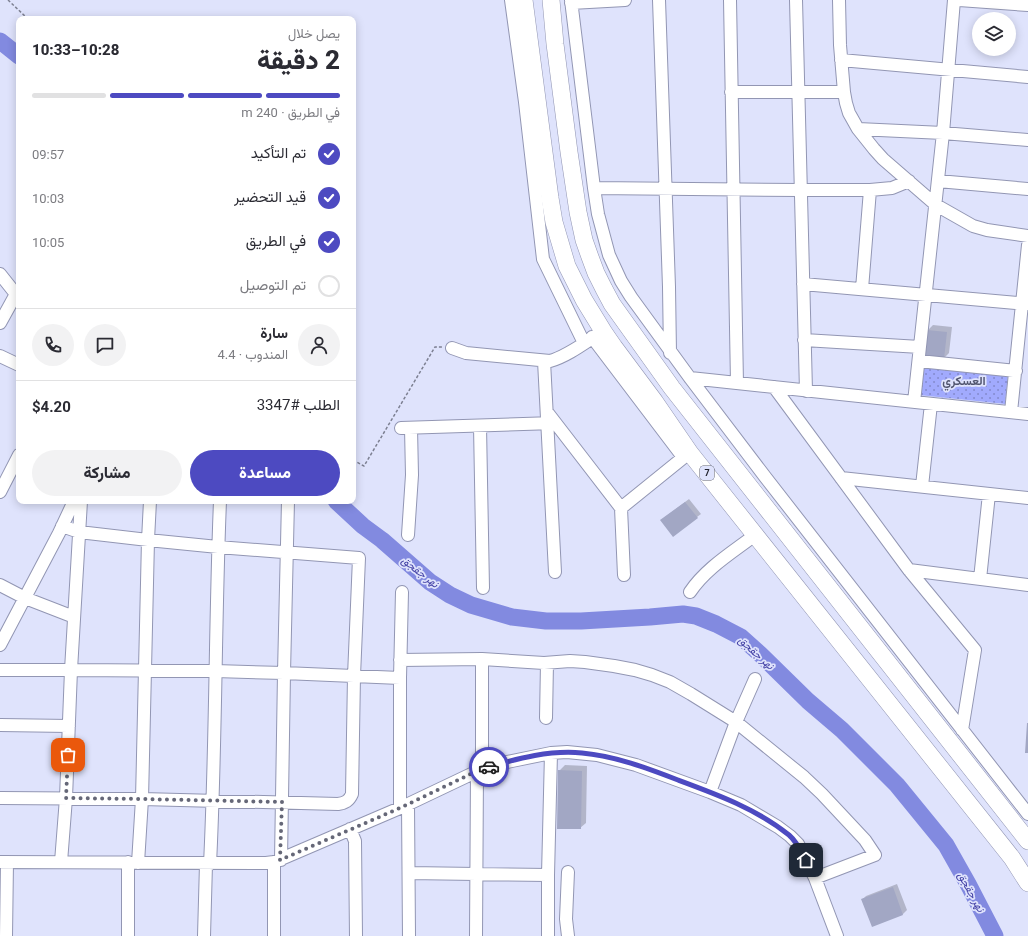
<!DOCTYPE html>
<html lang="ar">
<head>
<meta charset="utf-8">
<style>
	body { margin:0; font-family:Roboto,Vazirmatn,sans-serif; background:#f2f2f3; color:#2b2b33; direction:rtl; height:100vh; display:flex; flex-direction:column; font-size:15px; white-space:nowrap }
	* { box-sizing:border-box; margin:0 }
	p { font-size:13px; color:#7c7c81 }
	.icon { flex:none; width:22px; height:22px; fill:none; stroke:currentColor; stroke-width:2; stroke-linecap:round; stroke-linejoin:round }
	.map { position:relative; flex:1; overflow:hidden; direction:ltr }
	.panel { position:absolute; left:16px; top:16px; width:340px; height:488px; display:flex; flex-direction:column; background:#fff; border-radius:8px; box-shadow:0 2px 10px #0003; direction:rtl }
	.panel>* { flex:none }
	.fabs { position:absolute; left:972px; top:12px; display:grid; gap:8px }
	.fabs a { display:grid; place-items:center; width:44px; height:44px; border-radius:50%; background:#fff; box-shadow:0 2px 10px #0003; font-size:20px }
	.pin { position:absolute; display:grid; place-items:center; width:34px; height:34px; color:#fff; margin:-17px; border-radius:8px; box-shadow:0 2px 6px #0006 }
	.courier { position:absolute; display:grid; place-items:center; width:40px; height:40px; margin:-20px; border:3px solid #4d4ac1; border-radius:50%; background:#fff; color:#222; box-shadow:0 1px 5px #0007 }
	.overview em { font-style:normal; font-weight:800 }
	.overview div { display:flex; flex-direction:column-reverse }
	.overview { display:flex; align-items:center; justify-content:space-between; height:68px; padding:0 16px }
	h1 { font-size:26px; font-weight:800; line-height:30px }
	.bar { display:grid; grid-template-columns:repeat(4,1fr); gap:6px 4px; align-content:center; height:48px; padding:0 16px }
	.bar i { height:5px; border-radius:3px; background:#e1e1e2 }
	.bar .current { background:#4d4ac1 }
	.bar p { grid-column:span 4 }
	.line { display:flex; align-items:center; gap:10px; padding:0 16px; border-top:1px solid #e1e1e2 }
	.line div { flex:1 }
	.round { display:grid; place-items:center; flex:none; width:42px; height:42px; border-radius:21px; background:#f2f2f3 }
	ol { padding:0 16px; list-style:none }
	li { display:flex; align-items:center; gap:12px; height:44px }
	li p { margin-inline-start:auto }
	li .icon { padding:4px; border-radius:50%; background:#4d4ac1; color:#fff; stroke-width:4 }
	li:last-child { color:#7c7c81 }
	li i { width:22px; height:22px; border:2px solid #e1e1e2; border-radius:50% }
	.primary-button { display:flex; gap:8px; margin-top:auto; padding:8px 16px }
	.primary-button a { flex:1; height:46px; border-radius:24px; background:#4d4ac1; color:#fff; font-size:16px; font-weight:800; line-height:46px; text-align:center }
	.primary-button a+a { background:#f2f2f3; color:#2b2b33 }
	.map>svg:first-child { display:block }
</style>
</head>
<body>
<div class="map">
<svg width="1028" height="936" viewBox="0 0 1028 936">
	<defs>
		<pattern id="park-dots" width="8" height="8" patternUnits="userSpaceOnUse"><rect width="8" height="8" fill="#a1aafd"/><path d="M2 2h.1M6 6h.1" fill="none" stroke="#838acd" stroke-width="1.8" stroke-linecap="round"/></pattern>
	</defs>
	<rect width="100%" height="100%" fill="#dfe3fc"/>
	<path fill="url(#park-dots)" d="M922,366L1008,374L1005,404L919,395Z"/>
	<path fill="#0003" d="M933,325L952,327L949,353L944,358L928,330Z
		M689,499L701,514L697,517H665Z
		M565,765L587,766L586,823L580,828L559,771Z
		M897,884L907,910L903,914L872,925L862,900L866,896Z"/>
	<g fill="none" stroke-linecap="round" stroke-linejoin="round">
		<path stroke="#828ae0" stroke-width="17" d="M0,41L19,56
			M336,501L363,526L382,540L430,582L450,595L471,605L512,617L546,621H581L650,617L683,614L696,616L716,624L741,637L760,654L808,701L842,730L897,785L946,845L968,884L995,936"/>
	</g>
	<path fill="#a2a7c4" d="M927,330L947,332L944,359L924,357Z
		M685,502L698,518L673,537L660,520Z
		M1027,723H1028V753H1025Z
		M558,770L582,771L581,829H557Z
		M893,887L903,915L872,927L861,899Z"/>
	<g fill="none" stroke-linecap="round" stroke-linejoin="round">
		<defs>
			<path id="minor" d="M511,0L525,102L543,259L584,343
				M571,0L594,188L598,214L609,255L621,281L631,297L690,378L766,478L1028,814
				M659,0L669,287L670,353
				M730,0L737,383
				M796,0L806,391
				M839,0L840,45L844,92L846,103L849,113L858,129L874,149L883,159L936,205L973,226L987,230L1028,236
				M959,0L1028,5
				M571,3L625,0
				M841,60L1028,77
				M731,92H844
				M858,129L943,133L1028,140
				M938,181L1028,189
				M594,188L800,190H870L892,188L909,181
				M0,274L19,298
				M803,284L1028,304
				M862,289L870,190
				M0,323L16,294
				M592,337L683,457
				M804,340L920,347
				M452,348L466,353L550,361C568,356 587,341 603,331
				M0,356L19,365
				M544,361L555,572
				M919,361L1016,371
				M690,378L1028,414
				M774,387L909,570L975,650L962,730
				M914,402L943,133L954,0
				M547,412L621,508L624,575
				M1011,412L1028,245
				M480,426L483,588
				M401,428L554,423
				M841,478L1028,498
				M922,486L931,404
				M0,492L19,455
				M621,508L689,453
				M408,535L412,475L411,428
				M909,570L1028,585
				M980,579L989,494
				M0,585L25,598L74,617
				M690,592C706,568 733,552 755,535
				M0,645L59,533L74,501
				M482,659V769
				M400,660L482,659L544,663L570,661L585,662L614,666L635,670L652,675L670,682L691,694L736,722L804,777L822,794L865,840L875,855L815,878
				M0,670H71L215,671L284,673L400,678
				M546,718L547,663
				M0,725L69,726
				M710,792L736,722L755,679
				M0,798L142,799L338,804C345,803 349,801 352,794L354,676L359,558L218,547L148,540L79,532L62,526
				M408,804L409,936
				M400,808V678L402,592
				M350,829L355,841L356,936
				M281,860L284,673L288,501
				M0,862L266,863L274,862L400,808L482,769L507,762L551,753L567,752L597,755L636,765L710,792L741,805L778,827L790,836L798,844L815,878L837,936
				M61,862L66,798L71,670L81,501
				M128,862V936
				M274,862V936
				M138,863L142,799L148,540L150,501
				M210,864C216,743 215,622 220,501
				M409,873L548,875
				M6,936L7,862
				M204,936L206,864
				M476,936L477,771
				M548,936V875L551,753
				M568,936L566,919L568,872"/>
			<path id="highway" d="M524,0L550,198L554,222L567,266L584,300L603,331L614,347L655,402L690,453L1012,858L1028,883
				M551,0L555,44L569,152L578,212L584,240L590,257L596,273L604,289L612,304L672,388L1028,841"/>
		</defs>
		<use href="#minor" stroke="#9296b3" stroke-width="14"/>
		<use href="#highway" stroke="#9296b3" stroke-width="18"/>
		<path stroke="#7d8092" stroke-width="1.5" stroke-dasharray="3 2" stroke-linecap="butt" d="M8,0L28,19
			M353,460L364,466L435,347H442"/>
		<use href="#minor" stroke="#fff" stroke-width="12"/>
		<use href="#highway" stroke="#fff" stroke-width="17"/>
	</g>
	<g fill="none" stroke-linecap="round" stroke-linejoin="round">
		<path stroke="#656777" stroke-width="4" stroke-dasharray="0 7.2" d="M68,755L66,798L142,799L282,802L280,860L400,808L477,771L489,767"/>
		<path stroke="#4d4ac1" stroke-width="5" d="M489,767C519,758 550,750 582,753C615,756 647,768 678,780C716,794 757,809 789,835C797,842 801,851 806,860"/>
	</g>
	<g text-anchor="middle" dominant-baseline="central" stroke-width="3.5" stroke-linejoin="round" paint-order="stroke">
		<rect fill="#dfe3fc" stroke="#5b5d6d" stroke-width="1" x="700" y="466" width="14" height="14" rx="3"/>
		<g font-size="9" font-weight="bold" fill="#232430">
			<text x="707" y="473">7</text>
		</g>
		<g font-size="11" font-style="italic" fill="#4240a5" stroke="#dfe3fc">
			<text transform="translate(420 572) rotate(38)">نهر جقجق</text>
			<text transform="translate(756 653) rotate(42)">نهر جقجق</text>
			<text transform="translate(971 892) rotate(61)">نهر جقجق</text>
		</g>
		<g font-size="12" font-weight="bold" fill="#525670" stroke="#dfe3fc">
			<text x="964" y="381">العسكري</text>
		</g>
	</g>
</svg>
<div class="fabs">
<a><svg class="icon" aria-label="layers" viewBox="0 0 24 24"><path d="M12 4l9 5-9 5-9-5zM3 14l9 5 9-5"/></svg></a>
</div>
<div class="pin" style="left:68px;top:755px;background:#ea580c"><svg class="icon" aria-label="bag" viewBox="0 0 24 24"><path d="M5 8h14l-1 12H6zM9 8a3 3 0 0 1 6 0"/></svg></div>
<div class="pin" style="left:806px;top:860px;background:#1f2937"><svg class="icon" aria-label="home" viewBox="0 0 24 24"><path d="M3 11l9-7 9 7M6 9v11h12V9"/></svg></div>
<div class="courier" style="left:489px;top:767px"><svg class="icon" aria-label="car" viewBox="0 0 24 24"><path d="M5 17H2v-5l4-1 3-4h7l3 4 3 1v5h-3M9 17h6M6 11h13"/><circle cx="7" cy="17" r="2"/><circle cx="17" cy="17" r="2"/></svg></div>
<section class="panel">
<div class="overview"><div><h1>2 دقيقة</h1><p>يصل خلال</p></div><em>10:28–10:33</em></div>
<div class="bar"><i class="current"></i><i class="current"></i><i class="current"></i><i></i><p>في الطريق · 240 m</p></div>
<ol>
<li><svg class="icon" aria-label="check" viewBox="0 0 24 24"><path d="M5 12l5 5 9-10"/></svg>تم التأكيد<p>09:57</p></li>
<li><svg class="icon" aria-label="check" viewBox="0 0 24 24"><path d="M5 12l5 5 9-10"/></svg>قيد التحضير<p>10:03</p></li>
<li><svg class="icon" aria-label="check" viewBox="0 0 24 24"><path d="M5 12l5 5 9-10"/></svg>في الطريق<p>10:05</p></li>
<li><i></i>تم التوصيل</li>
</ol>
<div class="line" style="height:72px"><a class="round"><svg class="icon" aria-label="person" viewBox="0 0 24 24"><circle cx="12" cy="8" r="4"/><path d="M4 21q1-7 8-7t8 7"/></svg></a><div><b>سارة</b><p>المندوب · 4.4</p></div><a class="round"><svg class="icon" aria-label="chat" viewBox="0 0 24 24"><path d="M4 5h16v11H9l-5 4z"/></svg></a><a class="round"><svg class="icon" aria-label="phone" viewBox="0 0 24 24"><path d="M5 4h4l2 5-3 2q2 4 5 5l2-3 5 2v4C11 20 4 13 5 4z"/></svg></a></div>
<div class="line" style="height:52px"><div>الطلب #3347</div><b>$4.20</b></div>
<div class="primary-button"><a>مساعدة</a><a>مشاركة</a></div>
</section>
</div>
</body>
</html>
